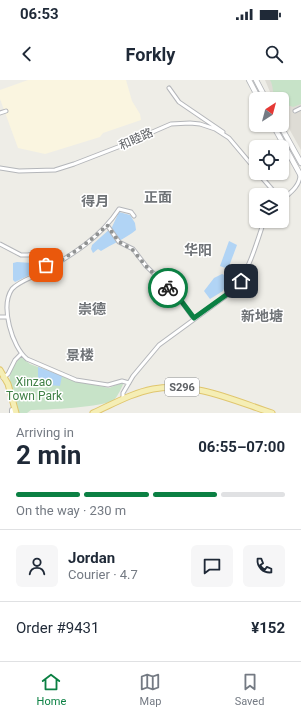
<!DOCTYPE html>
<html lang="en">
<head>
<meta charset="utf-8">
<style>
	body { margin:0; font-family:Roboto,"Noto Sans SC",sans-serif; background:#f6f6f7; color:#1f2937; height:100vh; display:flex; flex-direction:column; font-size:15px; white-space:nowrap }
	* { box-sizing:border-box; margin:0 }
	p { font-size:13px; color:#747a83 }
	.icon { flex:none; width:22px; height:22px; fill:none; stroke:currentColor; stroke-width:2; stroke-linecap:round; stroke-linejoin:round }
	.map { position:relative; height:333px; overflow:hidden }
	.drawer { display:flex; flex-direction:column; background:#fff; flex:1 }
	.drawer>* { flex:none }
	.needle { width:26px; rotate:36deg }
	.controls { position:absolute; left:249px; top:12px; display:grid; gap:8px }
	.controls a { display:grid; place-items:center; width:40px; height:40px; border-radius:6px; background:#fff; box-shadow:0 1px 3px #0004; font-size:20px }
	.pin { position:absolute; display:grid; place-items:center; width:34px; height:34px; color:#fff; margin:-17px; border-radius:8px; box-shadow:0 2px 6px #0006 }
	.courier { position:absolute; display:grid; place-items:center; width:40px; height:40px; margin:-20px; border:3px solid #0b8043; border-radius:50%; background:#fff; color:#222; box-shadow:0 1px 5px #0007 }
	.summary em { font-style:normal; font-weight:700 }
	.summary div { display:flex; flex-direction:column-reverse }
	.summary { display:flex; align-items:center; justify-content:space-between; height:68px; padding:0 16px }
	h1 { font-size:26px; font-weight:700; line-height:30px }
	.bar { display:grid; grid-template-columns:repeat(4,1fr); gap:6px 4px; align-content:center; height:48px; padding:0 16px }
	.bar i { height:5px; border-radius:3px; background:#e0e1e3 }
	.bar .on { background:#0b8043 }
	.bar p { grid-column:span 4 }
	.line { display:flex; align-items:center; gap:10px; padding:0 16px; border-top:1px solid #e0e1e3 }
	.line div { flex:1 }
	.round { display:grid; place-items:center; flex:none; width:42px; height:42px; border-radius:6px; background:#f6f6f7 }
	.status { display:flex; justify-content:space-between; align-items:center; height:28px; padding:0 20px; background:#fff; direction:ltr }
	.status svg { height:11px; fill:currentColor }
	header { display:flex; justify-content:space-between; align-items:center; height:52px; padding:0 16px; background:#fff; font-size:18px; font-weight:700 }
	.tab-bar { display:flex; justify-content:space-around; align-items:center; height:56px; border-top:1px solid #e0e1e3; background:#fff; font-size:11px; color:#747a83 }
	.tab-bar a { display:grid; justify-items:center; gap:2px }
	.tab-bar .on { color:#0b8043 }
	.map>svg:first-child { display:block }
</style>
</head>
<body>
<div class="status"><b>06:53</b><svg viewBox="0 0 49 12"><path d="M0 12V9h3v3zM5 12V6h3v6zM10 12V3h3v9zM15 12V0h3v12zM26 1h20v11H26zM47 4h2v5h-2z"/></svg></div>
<header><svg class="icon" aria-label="back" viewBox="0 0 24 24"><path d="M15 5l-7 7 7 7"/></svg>Forkly<svg class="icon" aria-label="search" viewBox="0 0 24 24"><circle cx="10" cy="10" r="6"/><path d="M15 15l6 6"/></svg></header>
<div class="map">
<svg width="301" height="333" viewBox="0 0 301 333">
	<rect width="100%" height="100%" fill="#eeede7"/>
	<path fill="#faf5e0" d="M28,0H126L132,21L140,34L141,40L103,53L100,57L45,74L18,68L0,19V10Z"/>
	<path fill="#dedcd5" d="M265,0H301V70L282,36V19H273Z"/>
	<path fill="#c7e3c8" d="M270,0H301V24L293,27L282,23V19H277C271,13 274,6 270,0Z
		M21,277L30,284L75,301L109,308L124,302C122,307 118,316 114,320C105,327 44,330 31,330L27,333H17C11,309 2,297 21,277Z"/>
	<path fill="#b1d4f5" d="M119,132L130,135L135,143L136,150C125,159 112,164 101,171L98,169L93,173L91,169L92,165L112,147Z
		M229,161L237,165L228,189L220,186Z
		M17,182L32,183L36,192L15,202L13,200V183Z
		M222,194L229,197L223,211L210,219L204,211L214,198Z
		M38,287L62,296L60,306L38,304Z"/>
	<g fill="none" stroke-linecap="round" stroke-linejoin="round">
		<defs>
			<path id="minor" d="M169,8L179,22L223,52
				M295,31L301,28
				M0,33L6,31
				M0,88L19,91L55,90L74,84L118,67L171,44L190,43L200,44L215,49L229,58L256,90
				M258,93L277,115
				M282,120C290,113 300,106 300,95
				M107,145L119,162L133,169L146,186L179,218L194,239
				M0,164L21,175H28L38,173L48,189
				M0,237H6
				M3,298L8,294L15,280L21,274
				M129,303L122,301L108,305L76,300L27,279C12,267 0,226 12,209C19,201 34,197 44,191C72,175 101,157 119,129L131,132L134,136
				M123,319V313L133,296L159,265L233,211C249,191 256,165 264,141"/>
			<path id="tertiary" d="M12,333V330"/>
			<path id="secondary" d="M249,0L259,19
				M256,0L266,19
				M273,45L301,96
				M280,45L301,83"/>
			<path id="primary" d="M0,290L8,304L16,333
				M93,333C113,324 132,313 153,309C193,301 235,321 272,333"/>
		</defs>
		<use href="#minor" stroke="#b4b6ba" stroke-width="5"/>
		<use href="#tertiary" stroke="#b4b6ba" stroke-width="6"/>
		<use href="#secondary" stroke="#b3b5b9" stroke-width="6"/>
		<use href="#primary" stroke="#e0c66e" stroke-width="7"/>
		<use href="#minor" stroke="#fff" stroke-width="3"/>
		<use href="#tertiary" stroke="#fff" stroke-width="4"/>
		<use href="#secondary" stroke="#fff" stroke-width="4.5"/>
		<use href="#primary" stroke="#f5eeb5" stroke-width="5"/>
	</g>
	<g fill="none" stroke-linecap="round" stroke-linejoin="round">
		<path stroke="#909292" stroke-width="4" stroke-dasharray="0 7.2" d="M46,185L48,189C69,175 90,163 107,145L119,162L132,169L146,186L168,208"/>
		<path stroke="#0b8043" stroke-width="5" d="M168,208L179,218L194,238L233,210L241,201"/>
	</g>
	<g text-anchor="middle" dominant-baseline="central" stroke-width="3" stroke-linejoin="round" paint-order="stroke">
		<rect fill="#fff" stroke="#8e9093" stroke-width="1" x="165" y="298" width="34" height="18" rx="3"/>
		<g font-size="11" font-weight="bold" fill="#5e6165">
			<text x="182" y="307">S296</text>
		</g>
		<g font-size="12" fill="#5e6165" stroke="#fff">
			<text transform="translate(136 59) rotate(-24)">和睦路</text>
		</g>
		<g font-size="12" fill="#418147" stroke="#fff">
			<text x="34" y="302">Xinzao<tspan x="34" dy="14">Town Park</tspan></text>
		</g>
		<g font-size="14" font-weight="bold" fill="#6f7377" stroke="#fff">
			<text x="158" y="117">正面</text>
			<text x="95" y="121">得月</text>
			<text x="198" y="170">华阳</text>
			<text x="92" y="229">崇德</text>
			<text x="262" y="236">新地塘</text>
			<text x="80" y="275">景楼</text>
		</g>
	</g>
</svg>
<div class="controls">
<a><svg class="needle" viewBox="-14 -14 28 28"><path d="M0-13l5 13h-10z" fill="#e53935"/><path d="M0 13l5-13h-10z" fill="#747a83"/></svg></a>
<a><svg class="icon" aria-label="locate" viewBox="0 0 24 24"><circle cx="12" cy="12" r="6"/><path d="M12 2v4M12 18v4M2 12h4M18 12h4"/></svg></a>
<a><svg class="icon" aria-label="layers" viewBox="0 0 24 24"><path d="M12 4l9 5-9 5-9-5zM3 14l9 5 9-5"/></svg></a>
</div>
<div class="pin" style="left:46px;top:185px;background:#ea580c"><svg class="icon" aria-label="bag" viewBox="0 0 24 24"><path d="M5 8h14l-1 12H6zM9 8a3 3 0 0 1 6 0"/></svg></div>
<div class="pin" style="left:241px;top:201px;background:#1f2937"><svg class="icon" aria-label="home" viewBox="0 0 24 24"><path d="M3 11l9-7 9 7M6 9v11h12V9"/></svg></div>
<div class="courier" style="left:168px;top:208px"><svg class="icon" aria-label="bike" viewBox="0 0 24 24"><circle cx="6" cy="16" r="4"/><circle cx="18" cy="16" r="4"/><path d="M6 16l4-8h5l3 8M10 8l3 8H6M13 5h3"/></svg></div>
</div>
<section class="drawer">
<div class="summary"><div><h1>2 min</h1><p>Arriving in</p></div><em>06:55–07:00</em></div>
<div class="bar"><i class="on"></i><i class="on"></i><i class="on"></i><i></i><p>On the way · 230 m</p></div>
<div class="line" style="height:72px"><a class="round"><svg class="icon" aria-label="person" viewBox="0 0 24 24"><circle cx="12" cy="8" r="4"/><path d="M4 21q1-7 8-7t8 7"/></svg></a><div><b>Jordan</b><p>Courier · 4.7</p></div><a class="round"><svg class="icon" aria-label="chat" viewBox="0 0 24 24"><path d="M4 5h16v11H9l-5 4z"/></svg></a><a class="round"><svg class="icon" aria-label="phone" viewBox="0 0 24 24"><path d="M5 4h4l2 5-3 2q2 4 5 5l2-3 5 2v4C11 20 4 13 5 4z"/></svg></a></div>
<div class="line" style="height:52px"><div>Order #9431</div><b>¥152</b></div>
</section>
<nav class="tab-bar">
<a class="on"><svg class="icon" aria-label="home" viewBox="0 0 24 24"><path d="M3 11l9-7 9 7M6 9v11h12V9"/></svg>Home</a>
<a><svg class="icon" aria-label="map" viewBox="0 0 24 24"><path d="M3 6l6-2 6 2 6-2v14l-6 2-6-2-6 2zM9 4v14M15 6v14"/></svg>Map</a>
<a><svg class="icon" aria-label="saved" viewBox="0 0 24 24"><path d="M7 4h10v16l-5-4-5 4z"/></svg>Saved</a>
</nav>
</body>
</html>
